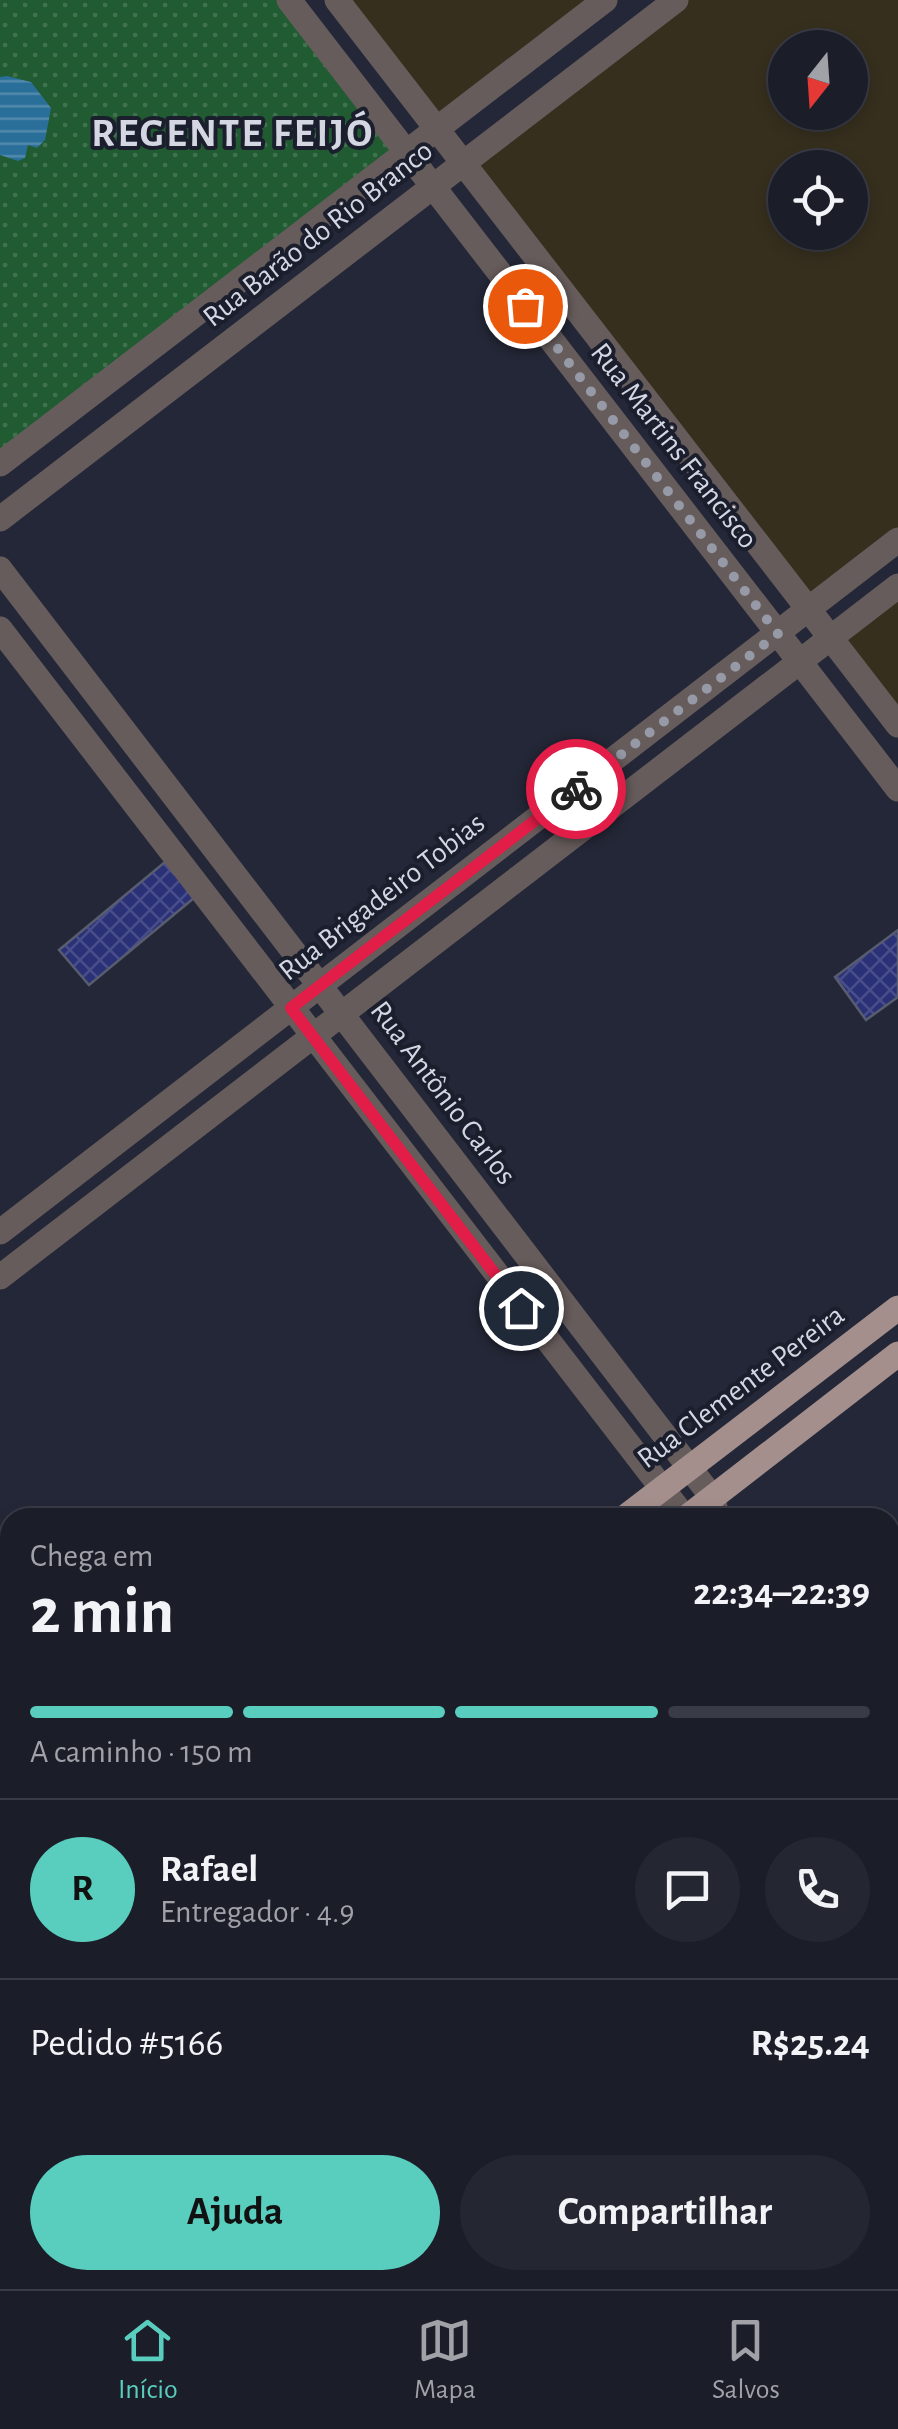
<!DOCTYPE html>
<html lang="pt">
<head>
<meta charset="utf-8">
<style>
	body { margin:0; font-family:"Alegreya Sans",sans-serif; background:#242631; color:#f1f3f6; height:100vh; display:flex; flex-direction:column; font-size:38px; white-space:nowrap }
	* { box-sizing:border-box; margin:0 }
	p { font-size:32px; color:#a0a2a8 }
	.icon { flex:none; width:55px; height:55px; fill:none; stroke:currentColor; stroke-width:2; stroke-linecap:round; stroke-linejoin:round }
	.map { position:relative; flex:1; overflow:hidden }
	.details { position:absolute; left:0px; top:1508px; width:900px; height:782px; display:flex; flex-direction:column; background:#1b1d29; border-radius:30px 30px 0 0; box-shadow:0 5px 15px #0003,0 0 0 2px #393b46 }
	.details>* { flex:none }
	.needle { width:65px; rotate:197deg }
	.tools { position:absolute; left:768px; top:30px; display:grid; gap:20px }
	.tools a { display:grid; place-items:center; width:100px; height:100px; border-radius:50%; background:#1b1d29; box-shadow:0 5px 15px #0003,0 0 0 2px #393b46; font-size:50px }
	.pin { position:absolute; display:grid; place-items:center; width:85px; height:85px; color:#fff; margin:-42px; border:5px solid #fff; border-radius:50%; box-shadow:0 2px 10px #0007 }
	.courier { position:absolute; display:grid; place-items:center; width:100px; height:100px; margin:-50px; border:8px solid #e11d48; border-radius:50%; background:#fff; color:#222; box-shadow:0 2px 12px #0007 }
	.summary em { font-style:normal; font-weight:700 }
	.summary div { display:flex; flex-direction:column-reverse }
	.summary { display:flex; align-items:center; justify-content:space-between; height:170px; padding:0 30px }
	h1 { font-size:65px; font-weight:700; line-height:75px }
	.bar { display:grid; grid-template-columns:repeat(4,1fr); gap:15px 10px; align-content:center; height:120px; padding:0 30px }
	.bar i { height:12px; border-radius:8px; background:#393b46 }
	.bar .selected { background:#59cebe }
	.bar p { grid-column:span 4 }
	.line { display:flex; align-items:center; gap:25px; padding:0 30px; border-top:2px solid #393b46 }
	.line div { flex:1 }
	.round { display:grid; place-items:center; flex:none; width:105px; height:105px; border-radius:52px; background:#242631 }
	.action { display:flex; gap:20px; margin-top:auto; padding:20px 30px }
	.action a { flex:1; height:115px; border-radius:60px; background:#59cebe; color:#111; font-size:40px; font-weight:700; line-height:115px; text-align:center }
	.action a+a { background:#242631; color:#f1f3f6 }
	.tab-bar { display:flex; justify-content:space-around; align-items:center; height:140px; border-top:2px solid #393b46; background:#1b1d29; font-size:28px; color:#a0a2a8 }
	.tab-bar a { display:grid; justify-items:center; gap:5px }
	.tab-bar .selected { color:#59cebe }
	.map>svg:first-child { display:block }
</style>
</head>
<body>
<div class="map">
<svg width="898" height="2289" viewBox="0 0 898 2289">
	<defs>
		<pattern id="park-dots" width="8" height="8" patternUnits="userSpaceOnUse" patternTransform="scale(2.5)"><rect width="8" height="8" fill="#205b31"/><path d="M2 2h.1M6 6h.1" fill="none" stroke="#40724f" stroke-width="1.8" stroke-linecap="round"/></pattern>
		<pattern id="water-rules" width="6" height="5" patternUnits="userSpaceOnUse" patternTransform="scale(2.5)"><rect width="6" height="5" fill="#2a6f99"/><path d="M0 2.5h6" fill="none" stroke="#5289ac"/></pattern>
		<pattern id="building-cross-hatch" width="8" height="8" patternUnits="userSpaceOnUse" patternTransform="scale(2.5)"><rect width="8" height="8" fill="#2a3177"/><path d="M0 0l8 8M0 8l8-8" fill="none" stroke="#484e8a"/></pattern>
	</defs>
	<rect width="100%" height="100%" fill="#242737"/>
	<path fill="#362f1e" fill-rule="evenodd" d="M337,0H605L437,129Z
		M676,0H898V540L808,609L463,163ZM785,48H850V112H785ZM785,168H850V232H785Z
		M898,586V725L830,638Z"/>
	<path fill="url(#park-dots)" d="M0,0H283L397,148L0,452Z
		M10,2053V2142L0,2129V2061Z
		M127,2280H394L401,2289H116Z"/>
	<path fill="url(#water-rules)" d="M7,76L31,82L51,108L45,140L37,148L28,145L25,158L18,161L0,155V77Z"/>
	<path fill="url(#building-cross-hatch)" stroke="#585c6f" stroke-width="2.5" d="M171,857L200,893L89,985L59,950Z
		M898,930V997L866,1020L835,977Z"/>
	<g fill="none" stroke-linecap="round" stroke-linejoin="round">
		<path stroke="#6f7280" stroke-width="6" stroke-dasharray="10 5" stroke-linecap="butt" d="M0,2150L10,2162"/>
		<path stroke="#665c5b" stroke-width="25" d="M289,0L898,789
			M337,0L898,725
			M0,464L605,0
			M0,519L676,0
			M0,569L712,1497L718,1518
			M0,629L685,1518
			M0,1232L898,540
			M0,1277L898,586
			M0,1544L10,1557
			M0,1601L10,1614
			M890,1741L898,1751
			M890,1980L898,1974
			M84,2289L95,2280
			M499,2289L510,2280"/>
		<path stroke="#a48f8d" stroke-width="25" d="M624,1518L898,1308
			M686,1518L898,1354
			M0,1997L10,1990
			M0,2048L10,2040"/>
	</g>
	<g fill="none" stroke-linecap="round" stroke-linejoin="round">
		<path stroke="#9699a6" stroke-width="10" stroke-dasharray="0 18" d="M525,306L778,634L576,789"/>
		<path stroke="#e11d48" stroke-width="12" d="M521,1308L291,1008L576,789"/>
	</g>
	<g text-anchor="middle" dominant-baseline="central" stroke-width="8" stroke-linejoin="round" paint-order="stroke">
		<g font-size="30" fill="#d4d7e2" stroke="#1a1e2d">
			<text transform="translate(318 234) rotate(-38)">Rua Barão do Rio Branco</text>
			<text transform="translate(674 446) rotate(52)">Rua Martins Francisco</text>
			<text transform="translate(382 897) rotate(-38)">Rua Brigadeiro Tobias</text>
			<text transform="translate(443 1093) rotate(53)">Rua Antônio Carlos</text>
			<text transform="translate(741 1387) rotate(-37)">Rua Clemente Pereira</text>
		</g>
		<g font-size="40" font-weight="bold" letter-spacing="2.5" fill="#d4d7e2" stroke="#1a1e2d">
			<text x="233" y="134">REGENTE FEIJÓ</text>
		</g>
	</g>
</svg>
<div class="tools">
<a><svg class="needle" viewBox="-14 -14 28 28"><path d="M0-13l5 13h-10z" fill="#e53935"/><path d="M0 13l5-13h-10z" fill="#a0a2a8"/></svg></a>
<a><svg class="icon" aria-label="locate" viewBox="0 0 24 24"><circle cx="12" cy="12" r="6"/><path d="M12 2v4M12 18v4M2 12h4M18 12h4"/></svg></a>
</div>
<div class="pin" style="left:525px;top:306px;background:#ea580c"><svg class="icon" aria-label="bag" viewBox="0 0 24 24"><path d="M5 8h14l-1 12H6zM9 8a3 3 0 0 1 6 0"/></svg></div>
<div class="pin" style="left:521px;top:1308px;background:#1f2937"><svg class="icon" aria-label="home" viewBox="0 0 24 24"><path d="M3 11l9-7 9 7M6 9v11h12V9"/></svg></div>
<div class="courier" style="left:576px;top:789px"><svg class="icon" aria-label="bike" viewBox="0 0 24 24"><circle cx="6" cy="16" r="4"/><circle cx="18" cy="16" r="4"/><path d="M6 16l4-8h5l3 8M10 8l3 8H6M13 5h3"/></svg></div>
<section class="details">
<div class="summary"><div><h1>2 min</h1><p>Chega em</p></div><em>22:34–22:39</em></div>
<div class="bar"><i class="selected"></i><i class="selected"></i><i class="selected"></i><i></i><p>A caminho · 150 m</p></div>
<div class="line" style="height:180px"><b class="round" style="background:#59cebe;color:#111">R</b><div><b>Rafael</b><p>Entregador · 4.9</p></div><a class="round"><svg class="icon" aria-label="chat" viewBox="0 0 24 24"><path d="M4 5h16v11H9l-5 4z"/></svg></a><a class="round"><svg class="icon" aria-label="phone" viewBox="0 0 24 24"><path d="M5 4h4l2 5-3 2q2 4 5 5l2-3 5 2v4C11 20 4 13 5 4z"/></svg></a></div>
<div class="line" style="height:130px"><div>Pedido #5166</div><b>R$25.24</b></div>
<div class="action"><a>Ajuda</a><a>Compartilhar</a></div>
</section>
</div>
<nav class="tab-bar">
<a class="selected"><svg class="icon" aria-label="home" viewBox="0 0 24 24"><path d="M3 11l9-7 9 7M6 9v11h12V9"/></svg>Início</a>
<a><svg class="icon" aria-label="map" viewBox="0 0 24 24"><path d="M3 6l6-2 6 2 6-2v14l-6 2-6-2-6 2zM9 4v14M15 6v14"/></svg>Mapa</a>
<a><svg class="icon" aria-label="saved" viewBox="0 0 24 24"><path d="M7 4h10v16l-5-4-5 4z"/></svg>Salvos</a>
</nav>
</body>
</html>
